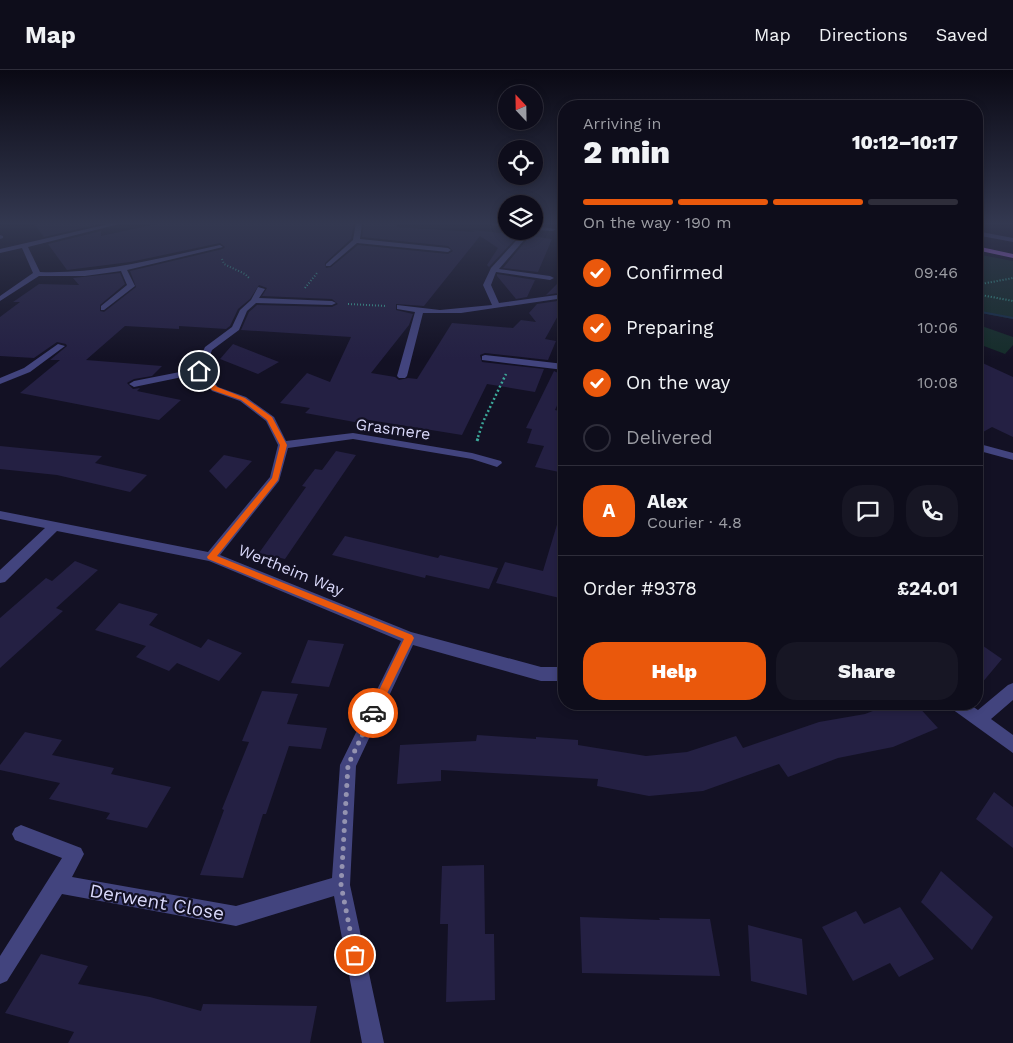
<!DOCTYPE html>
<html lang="en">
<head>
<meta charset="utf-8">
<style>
	body { margin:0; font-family:"Work Sans",sans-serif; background:#171624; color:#f1f3f6; height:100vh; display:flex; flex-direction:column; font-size:19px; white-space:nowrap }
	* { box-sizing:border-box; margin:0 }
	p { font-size:16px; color:#9b9ca3 }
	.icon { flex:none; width:28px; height:28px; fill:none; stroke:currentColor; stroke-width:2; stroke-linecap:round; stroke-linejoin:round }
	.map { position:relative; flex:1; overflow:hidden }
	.drawer { position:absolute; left:558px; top:30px; width:425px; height:610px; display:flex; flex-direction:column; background:#0e0d1b; border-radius:20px; box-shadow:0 2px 8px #0003,0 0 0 1px #2e2d3a }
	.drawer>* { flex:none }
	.needle { width:32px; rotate:338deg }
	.tools { position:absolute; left:498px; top:15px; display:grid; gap:10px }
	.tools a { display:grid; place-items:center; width:45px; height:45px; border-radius:50%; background:#0e0d1b; box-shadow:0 2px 8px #0003,0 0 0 1px #2e2d3a; font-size:25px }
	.pin { position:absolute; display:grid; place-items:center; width:42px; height:42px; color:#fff; margin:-21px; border:2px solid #fff; border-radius:50%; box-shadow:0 1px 5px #0007 }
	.courier { position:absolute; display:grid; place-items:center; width:50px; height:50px; margin:-25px; border:4px solid #ea580c; border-radius:50%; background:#fff; color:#222; box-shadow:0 1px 6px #0007 }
	.overview em { font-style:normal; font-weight:800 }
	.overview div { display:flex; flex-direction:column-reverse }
	.overview { display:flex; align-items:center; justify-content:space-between; height:85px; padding:0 25px }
	h1 { font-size:32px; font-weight:800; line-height:38px }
	.bar { display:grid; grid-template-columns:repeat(4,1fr); gap:8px 5px; align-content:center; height:60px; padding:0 25px }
	.bar i { height:6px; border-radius:4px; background:#2e2d3a }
	.bar .selected { background:#ea580c }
	.bar p { grid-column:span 4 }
	.line { display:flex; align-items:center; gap:12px; padding:0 25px; border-top:1px solid #2e2d3a }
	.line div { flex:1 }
	.round { display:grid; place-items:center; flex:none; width:52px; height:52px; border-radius:20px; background:#171624 }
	ol { padding:0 25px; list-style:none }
	li { display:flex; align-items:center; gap:15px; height:55px }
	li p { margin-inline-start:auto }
	li .icon { padding:5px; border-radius:50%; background:#ea580c; color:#fff; stroke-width:4 }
	li:last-child { color:#9b9ca3 }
	li i { width:28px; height:28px; border:2px solid #2e2d3a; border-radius:50% }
	.action { display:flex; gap:10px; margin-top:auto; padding:10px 25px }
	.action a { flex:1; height:58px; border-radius:20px; background:#ea580c; color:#fff; font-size:20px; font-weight:800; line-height:58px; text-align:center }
	.action a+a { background:#171624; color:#f1f3f6 }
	header { display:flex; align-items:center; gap:30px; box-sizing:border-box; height:70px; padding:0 25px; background:#0e0d1b; border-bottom:1px solid #2e2d3a }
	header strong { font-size:24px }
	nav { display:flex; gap:28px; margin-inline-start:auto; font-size:18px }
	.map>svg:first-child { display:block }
</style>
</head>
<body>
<header>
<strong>Map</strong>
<nav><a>Map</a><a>Directions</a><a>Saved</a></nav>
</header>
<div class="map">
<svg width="1013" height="973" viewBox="0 0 1013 973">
	<rect width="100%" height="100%" fill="#131124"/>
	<path fill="#152d2a" d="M976,184L1013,191V249L976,242Z
		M976,254L1013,267V275L1005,284L976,273Z"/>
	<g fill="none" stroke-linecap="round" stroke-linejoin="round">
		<path fill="#162e49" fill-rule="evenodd" d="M976,240L1013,247V249L976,242Z"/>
	</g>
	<path fill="#242043" d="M33,153H100V154L44,167Z
		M161,153H354L351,169L325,193L326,198L331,197L358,175L448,184L453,181L448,176L362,167L364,153H397L396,157L475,162L472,160L519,165L489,197L487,195L498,178L480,166L424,236L396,234V240L413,244L409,255L371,303L395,307L399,310L408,308L417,309L452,253L513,258L521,250L536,252L529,243L537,234L564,230V235L545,269L556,271L548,290L485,283L480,285L482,292L544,299L535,322L487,314L462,365L363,349L360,353L305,343L310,338L280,333L307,303L330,312L351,267L241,260L249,242L257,235L332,237L338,234L332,229L262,226L267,218L259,215L250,229L238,239L230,256L226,259L179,256V259L125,256L86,290L162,296L152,306L134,309L127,313L133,319L140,318L137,321L181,330L159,350L20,323L60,290H50L67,276L66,274L57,272L34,288L0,286V247L20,232H13L39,214L79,215L73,208L120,203L125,214L100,235V241L104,242L136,217L130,201L223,179L225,177L220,173L130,192L67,200L48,174L101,161V166Z
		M530,166L552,169L538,202L503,198Z
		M497,204L535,210L527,227L516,229L497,206Z
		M564,207V222L546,225Z
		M233,274L279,292L258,304L220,289Z
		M976,290L1013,307V367L992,357L976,366Z
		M554,301L564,306V320L555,340L559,341L564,330V403L535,397L544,376L527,373L532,359L526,358Z
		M0,376L102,386L95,393L147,405L130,422L57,405L0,399Z
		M336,381L356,385L285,489L259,483L306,417L302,416L315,399L322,400Z
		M224,385L252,391L226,419L209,401Z
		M559,448H564V529L496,513L505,492L543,501Z
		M345,466L438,488L440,485L498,498L489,519L426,505L425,508L332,485Z
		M75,491L98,500L56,538L63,541L0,598V548L46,508L52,511Z
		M119,533L158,544L149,555L201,578L208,569L242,583L219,611L177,593L169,601L136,587L146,576L95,560Z
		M308,570L344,574L329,617L291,613Z
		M976,571L1002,589L976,620Z
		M262,621L298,624L287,654L327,658L321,679L289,676L266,744H263L243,808L200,805L224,740L222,739L249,672L242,671Z
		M891,634H916L938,658L893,677L838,688L788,707L779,694L703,721L649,726L597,716L598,709L441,700V711L397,714L400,675L476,671L477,665L536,669V667L578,670V675L646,686L687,682L736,666L743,678L819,652L865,644Z
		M25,662L62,670L52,685L114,698L111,704L171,717L147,758L106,749L110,743L49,729L60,713L0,700V695Z
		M994,722L1013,737V778L976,749Z
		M484,795L485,864H494L495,930L446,932L448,854H440L442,796Z
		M941,801L993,847L972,880L921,832Z
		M900,837L934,889L899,907L890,893L853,911L822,857L856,841L864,854Z
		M580,847L660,850L659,848L710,849L720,906L582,903Z
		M748,855L802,869L807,925L751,911Z
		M41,884L88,896L78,914L150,927L201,941L203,934L317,936L310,973H68L74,962L5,943Z"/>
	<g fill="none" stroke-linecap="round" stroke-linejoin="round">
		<path stroke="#3daa9b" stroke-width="2" stroke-dasharray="1 2" stroke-linecap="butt" d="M222,189L224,194L245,204L250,209
			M976,215L1013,208
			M305,218L317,203
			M976,224L1013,231
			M348,234L387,236"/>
		<path stroke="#3daa9b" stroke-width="2.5" stroke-dasharray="2 2.5" stroke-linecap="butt" d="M478,367L483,352L506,304"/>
		<path stroke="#3daa9b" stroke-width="3" stroke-dasharray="2.5 4" stroke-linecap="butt" d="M477,371L479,366"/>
		<path fill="#42447e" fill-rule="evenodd" d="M113,153H123L28,177L40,202C102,204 160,188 220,175L223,177L127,200L135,216L104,240H101V236L127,215L121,201L85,206H39L0,231V226L33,203L22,178L0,183V179Z
			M356,153H362L360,169L448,178L451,180L448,182L357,173L330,196H326V194L353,170Z
			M492,153H506V157L492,155Z
			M534,156L556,159L553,161L534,160Z
			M525,161H532L499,199L550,206L554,208L550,210L496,202L491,215L499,233L564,224V228L461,243H423L407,306L405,308H399L397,306L415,242L397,239V235L440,240L492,235L483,215L491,198Z
			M976,161L1013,168V172L976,165Z
			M0,165L3,166V168L0,169Z
			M258,217L265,219L259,228L332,231L336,233L332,235L256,233L247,241L239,260L212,280L204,301L218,317L246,327L274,347L286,371L353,363L472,383L501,391L502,393L497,397L472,389L353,369L288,378L279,411L220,485L411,562L541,597H564V611H541L413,575L356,696L350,815L384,973H362L334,826L236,856L62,824L7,911L0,914V886L62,788L15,770L12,764L15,758L21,755L81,778L84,784L72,807L236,836L332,808L340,695L401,571L209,491L57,461L5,512L0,513V500L45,458L0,449V441L208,482L270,407L278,375L266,351L240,331L212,321L197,304L134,317L129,314L134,311L195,299L205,277L232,257L240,240L251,230Z
			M58,274L65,276L30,302L0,314V308L24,298Z
			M485,285L564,294V300L482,290V286Z
			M976,373L1013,383V390L976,380Z
			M1013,613V630L991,649L1013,665V683L952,639L949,634H969L978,640L1008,615Z"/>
		<path fill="#b36cee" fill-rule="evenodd" d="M976,176L1013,184V188L976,180Z"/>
	</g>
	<linearGradient id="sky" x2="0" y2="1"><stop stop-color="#0a0914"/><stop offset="0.53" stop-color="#333850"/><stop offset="1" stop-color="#333850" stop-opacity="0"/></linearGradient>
	<rect width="1013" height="289" fill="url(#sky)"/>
	<path fill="#ea580c" d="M197,300H201L217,317L245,328L272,347L287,375L278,410L217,486L412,565L414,568L376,646H369L368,643L404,569L208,489L207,487L272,408L280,375L267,350L241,330L212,320L197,302Z"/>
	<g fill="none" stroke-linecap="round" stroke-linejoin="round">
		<path stroke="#9493b0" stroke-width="5" stroke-dasharray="0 9" d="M355,885L341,815L348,695L373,643"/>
	</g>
	<g text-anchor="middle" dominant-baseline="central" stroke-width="4.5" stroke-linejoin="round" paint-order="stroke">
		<g font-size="16" fill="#dad9fb" stroke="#131124">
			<text transform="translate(393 359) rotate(8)">Grasmere</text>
			<text transform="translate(291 500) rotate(22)">Wertheim Way</text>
		</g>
		<g font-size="19" fill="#dad9fb" stroke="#131124">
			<text transform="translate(157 832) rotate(10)">Derwent Close</text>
		</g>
	</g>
</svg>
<div class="tools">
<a><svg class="needle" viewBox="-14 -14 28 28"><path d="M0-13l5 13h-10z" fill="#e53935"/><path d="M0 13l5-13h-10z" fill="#9b9ca3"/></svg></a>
<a><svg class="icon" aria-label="locate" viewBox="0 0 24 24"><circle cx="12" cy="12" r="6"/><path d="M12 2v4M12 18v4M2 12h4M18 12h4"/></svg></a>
<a><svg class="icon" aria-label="layers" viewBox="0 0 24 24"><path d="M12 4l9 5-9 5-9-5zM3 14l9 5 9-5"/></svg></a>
</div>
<div class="pin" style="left:355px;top:885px;background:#ea580c"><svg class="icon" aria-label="bag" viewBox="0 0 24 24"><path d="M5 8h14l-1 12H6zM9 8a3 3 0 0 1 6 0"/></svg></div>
<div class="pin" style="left:199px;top:301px;background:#1f2937"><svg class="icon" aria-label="home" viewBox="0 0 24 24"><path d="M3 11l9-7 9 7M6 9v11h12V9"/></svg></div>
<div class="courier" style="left:373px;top:643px"><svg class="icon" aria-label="car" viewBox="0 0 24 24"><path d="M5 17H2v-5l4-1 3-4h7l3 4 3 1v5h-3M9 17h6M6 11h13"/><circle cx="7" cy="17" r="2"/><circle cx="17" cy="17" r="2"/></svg></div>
<section class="drawer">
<div class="overview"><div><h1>2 min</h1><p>Arriving in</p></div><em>10:12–10:17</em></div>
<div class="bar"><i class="selected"></i><i class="selected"></i><i class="selected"></i><i></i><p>On the way · 190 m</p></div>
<ol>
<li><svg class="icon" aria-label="check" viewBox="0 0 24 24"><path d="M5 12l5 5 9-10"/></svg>Confirmed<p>09:46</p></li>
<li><svg class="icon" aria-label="check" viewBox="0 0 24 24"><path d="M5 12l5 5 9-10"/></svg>Preparing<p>10:06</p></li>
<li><svg class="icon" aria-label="check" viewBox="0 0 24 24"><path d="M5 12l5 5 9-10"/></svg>On the way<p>10:08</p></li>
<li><i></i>Delivered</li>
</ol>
<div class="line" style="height:90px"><b class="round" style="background:#ea580c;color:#fff">A</b><div><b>Alex</b><p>Courier · 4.8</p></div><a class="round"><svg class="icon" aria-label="chat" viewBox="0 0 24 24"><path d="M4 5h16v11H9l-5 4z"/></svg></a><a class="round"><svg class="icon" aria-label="phone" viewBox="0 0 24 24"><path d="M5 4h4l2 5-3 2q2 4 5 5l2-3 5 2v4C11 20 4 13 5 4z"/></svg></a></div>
<div class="line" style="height:65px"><div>Order #9378</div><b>£24.01</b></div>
<div class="action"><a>Help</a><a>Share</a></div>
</section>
</div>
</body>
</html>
